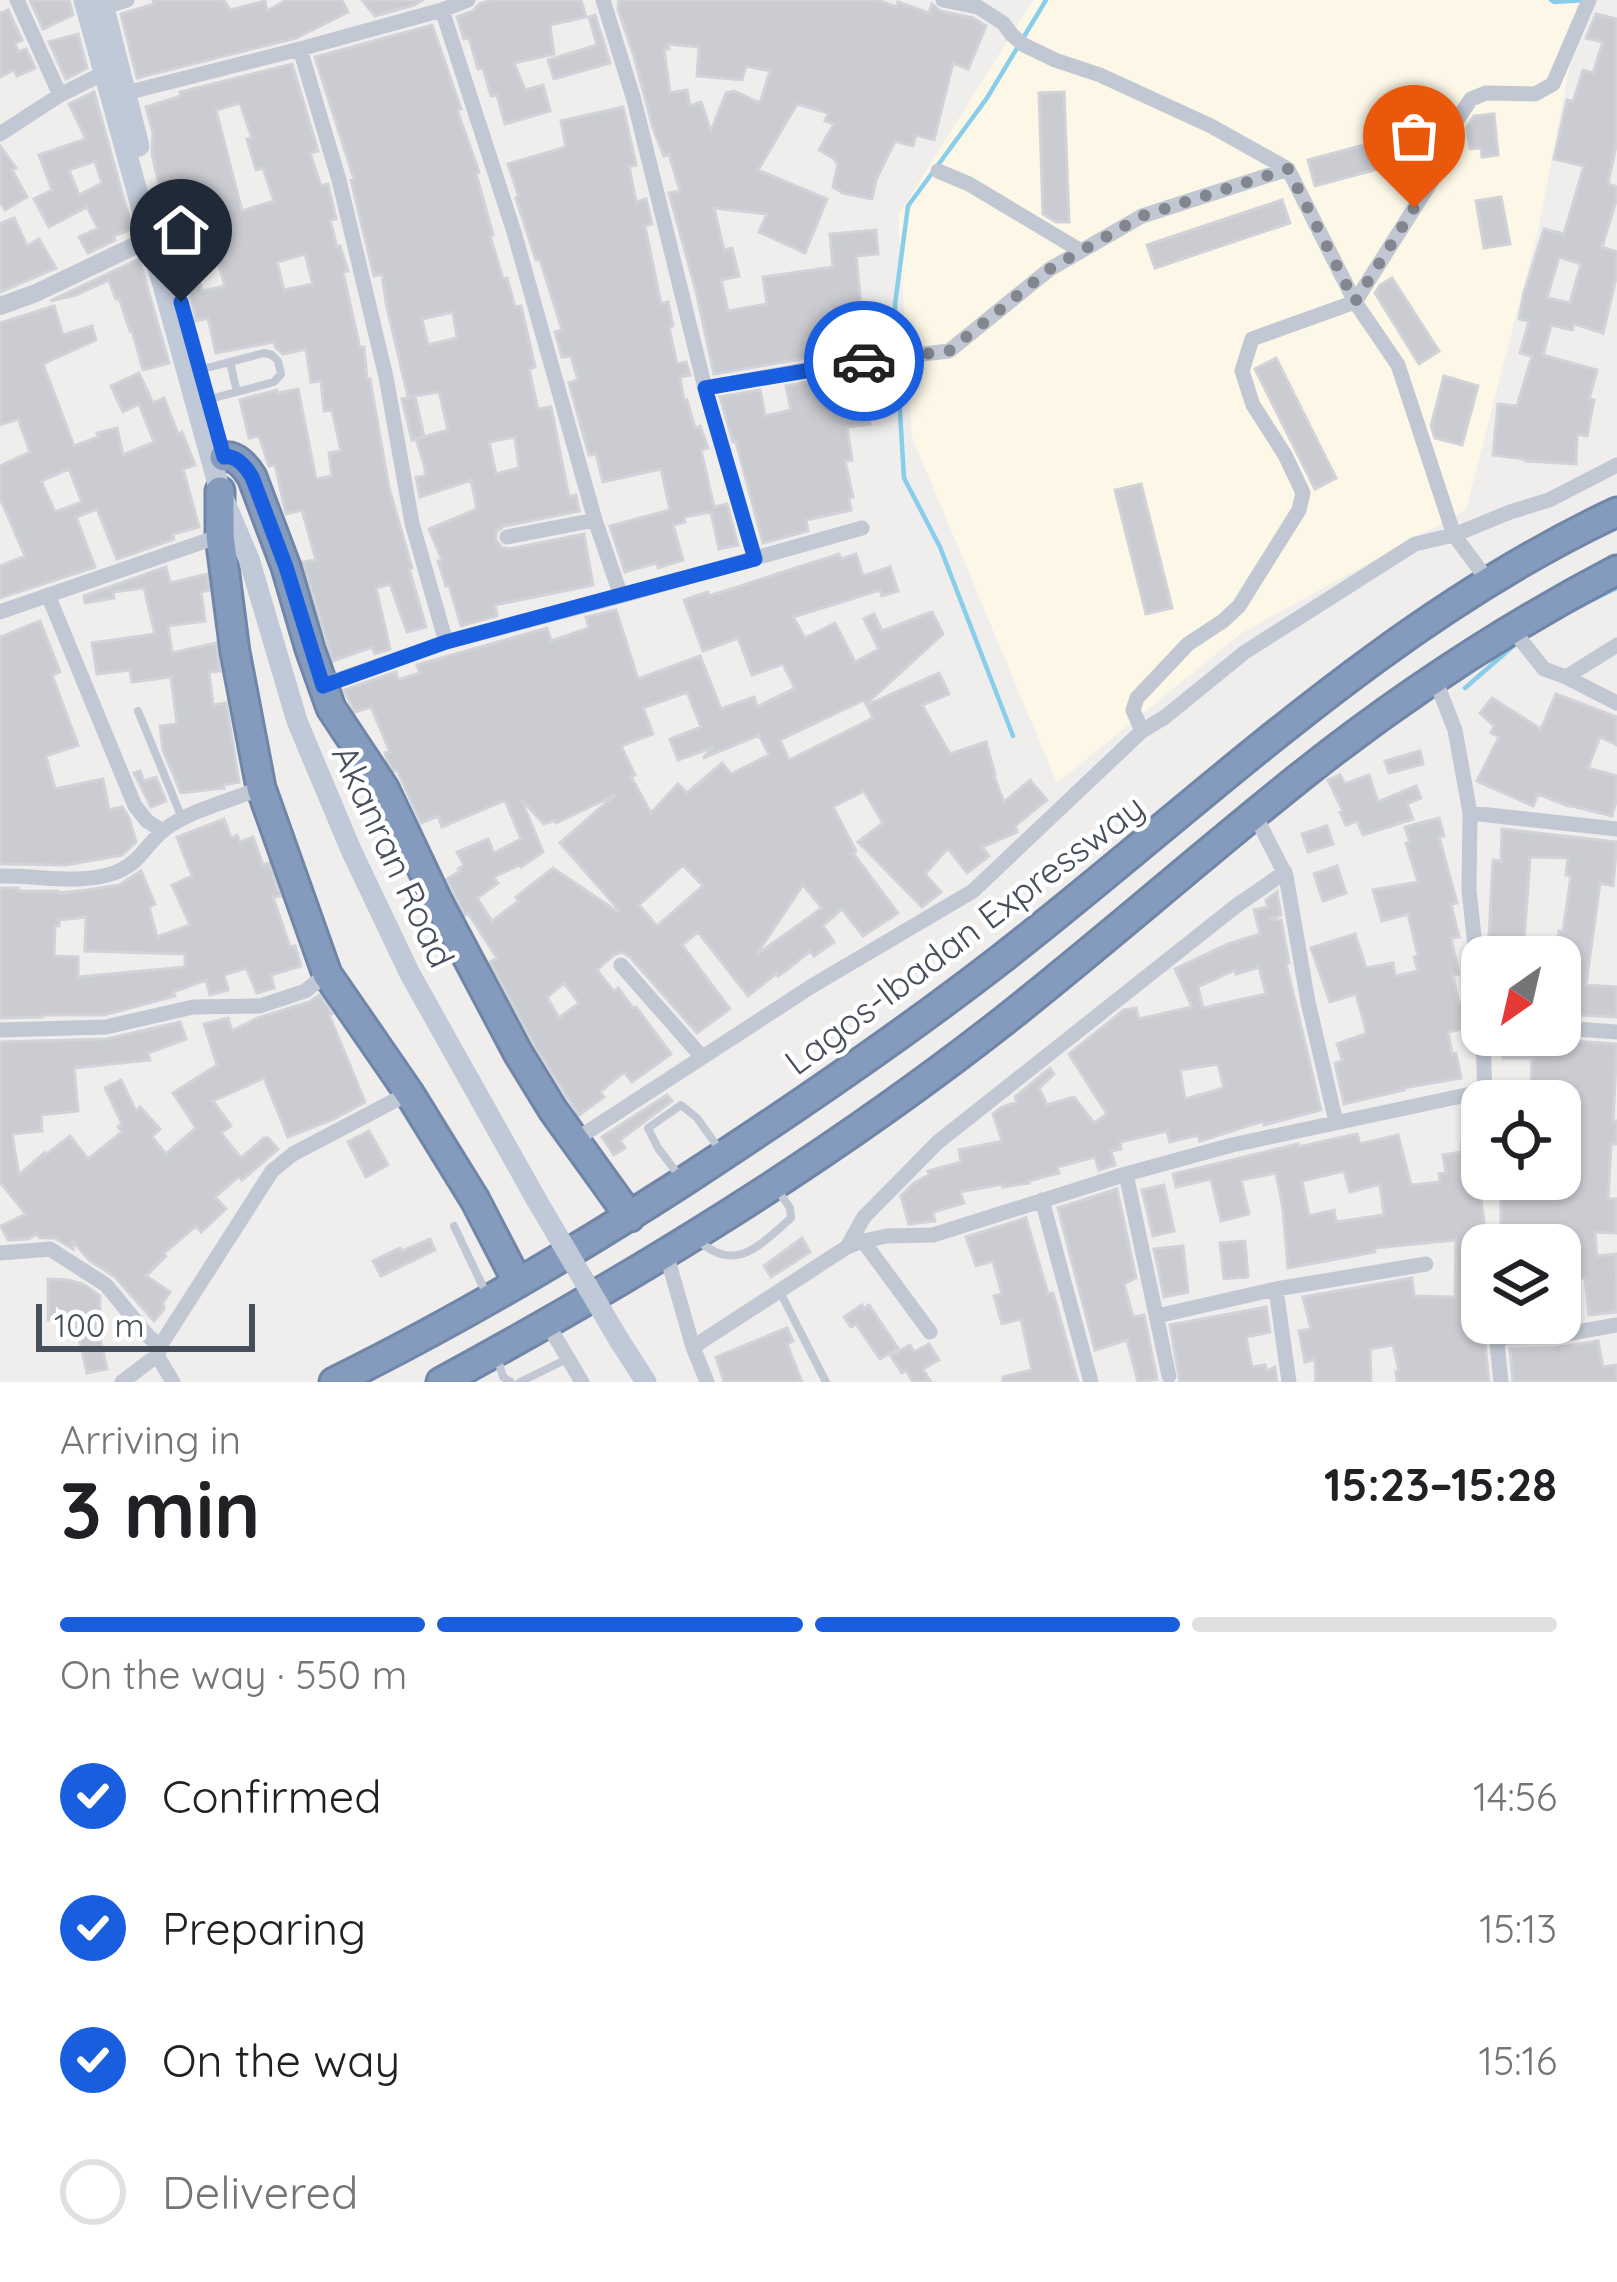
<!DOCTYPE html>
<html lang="en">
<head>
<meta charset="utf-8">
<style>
	body { margin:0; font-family:Quicksand,sans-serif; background:#f6f6f6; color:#202124; height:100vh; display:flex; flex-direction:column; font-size:45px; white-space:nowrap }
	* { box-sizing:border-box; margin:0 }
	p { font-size:39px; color:#757577 }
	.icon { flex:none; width:66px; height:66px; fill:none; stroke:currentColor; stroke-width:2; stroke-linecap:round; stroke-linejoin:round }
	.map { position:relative; height:1382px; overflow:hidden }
	.panel { display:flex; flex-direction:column; background:#fff; flex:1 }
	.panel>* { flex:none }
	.needle { width:78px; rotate:214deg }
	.fabs { position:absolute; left:1461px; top:936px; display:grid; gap:24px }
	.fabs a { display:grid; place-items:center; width:120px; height:120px; border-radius:24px; background:#fff; box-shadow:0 3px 9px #0004; font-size:60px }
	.scale { position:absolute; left:36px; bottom:30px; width:219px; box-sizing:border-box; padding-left:12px; border:6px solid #464f5b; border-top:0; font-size:33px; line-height:42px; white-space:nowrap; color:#464f5b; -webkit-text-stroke:9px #fff; paint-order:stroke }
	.pin { position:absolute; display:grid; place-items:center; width:102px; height:102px; color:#fff; margin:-123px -51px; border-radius:50% 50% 50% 0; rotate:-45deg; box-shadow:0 0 12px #0007 }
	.pin .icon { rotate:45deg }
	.courier { position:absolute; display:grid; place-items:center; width:120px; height:120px; margin:-60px; border:9px solid #195ede; border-radius:50%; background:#fff; color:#222; box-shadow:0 3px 15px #0007 }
	.overview em { font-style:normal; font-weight:700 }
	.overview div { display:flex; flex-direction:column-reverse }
	.overview { display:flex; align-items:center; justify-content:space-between; height:204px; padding:0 60px }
	h1 { font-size:78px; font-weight:700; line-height:90px }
	.bar { display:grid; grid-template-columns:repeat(4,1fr); gap:18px 12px; align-content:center; height:144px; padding:0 60px }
	.bar i { height:15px; border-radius:9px; background:#e0e0e0 }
	.bar .current { background:#195ede }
	.bar p { grid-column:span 4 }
	ol { padding:0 60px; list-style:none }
	li { display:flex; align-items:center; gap:36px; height:132px }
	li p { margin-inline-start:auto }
	li .icon { padding:12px; border-radius:50%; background:#195ede; color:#fff; stroke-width:4 }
	li:last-child { color:#757577 }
	li i { width:66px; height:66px; border:6px solid #e0e0e0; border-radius:50% }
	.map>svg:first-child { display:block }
</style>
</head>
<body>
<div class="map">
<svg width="1617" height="1382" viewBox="0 0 1617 1382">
	<rect width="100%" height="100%" fill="#f0eded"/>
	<path fill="#fcf7e6" d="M1033,0H1582L1539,226L1466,510L1243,632L1057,783L912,437L898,216Z"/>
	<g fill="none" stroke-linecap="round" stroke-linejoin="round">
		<path stroke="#88ceeb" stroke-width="4.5" d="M1551,0L1554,2L1586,0
			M896,351L895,304L908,206L987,98L1046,0
			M897,362L904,478L940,547L1013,736
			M1575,608L1617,588
			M1465,688L1519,641"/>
	</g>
	<path fill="#caccd2" stroke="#d1d3d9" stroke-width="3" fill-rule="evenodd" d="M30,0H69L73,15L43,29Z
		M153,0H224L230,10L265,1L267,11L287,0H342L348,12L296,38L137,78L121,14L154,4Z
		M362,0H422L414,5L375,16Z
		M492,0H581L586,17L550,25L554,54L514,63L525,90L543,85L550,111L505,124L497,95L491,96L483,68L478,69L469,38L464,39L457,17L473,11L479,4Z
		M619,0H878L896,7L898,2L929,13L932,4L940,11L973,18L986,26L968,69L953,63L934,140L916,135L913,146L895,141L876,180L872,199L843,193L833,187L838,164L833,158L819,150L834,124L825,121L828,113L797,104L758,170L827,199L805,253L759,232L767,214L714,208L724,250L732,248L739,276L721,280L728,311L767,304L763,277L833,267L830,234L876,230L878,254L856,256L862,316L857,317L861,349L714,374L696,291L669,193L680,191L669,154L664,156L653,128L634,56L618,9ZM668,44L699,47L697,76L742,80L746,66L770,71L760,103L734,91L726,93L711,131L701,102L690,106L687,90L670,93L664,49H669Z
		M8,10L22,40L15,43L18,52L26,49L35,68L17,76L14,70L0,77V13Z
		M1596,14L1617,19V141L1608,184L1617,187V198L1602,247L1617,252V274L1603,333L1574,324L1572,330L1551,325L1543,355L1597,370L1589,399L1594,400L1587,436L1577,434L1576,464L1525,461L1524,459L1493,455L1498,404L1517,406L1532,356L1520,353L1529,321L1519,319L1524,293L1544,229L1564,234L1584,166L1554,159L1567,100L1573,102L1583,70L1593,73L1603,42L1586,38ZM1559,257L1581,264L1570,303L1547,298Z
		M595,15L610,63L554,79L548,60L597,45L589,17Z
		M432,25L461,109L457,110L479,172L476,173L493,235L490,236L503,279L507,278L515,307L521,306L535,367L529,369L538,409L551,407L569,497L576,495L579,511L504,526L496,532V540L502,548L509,549L584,534L593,585L495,605L497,616L461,626L449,585L446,586L438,561L442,560L429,529L477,509L471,480L420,497L416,477L425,476V468L416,439L448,430L439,392L408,397L386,303L382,274L374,276L351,180L354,179L315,57ZM453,312L457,338L428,345L422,319ZM515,437L519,468L496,474L489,442Z
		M78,34L87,68L66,79L49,42Z
		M292,64L318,151L310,153L321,186L328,184L336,219L330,220L337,247L340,246L348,271L343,272L360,348L364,347L367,380L370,379L389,488L412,568L409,569L426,627L407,632L390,584L376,588L390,649L375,654L372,647L333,661L303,562L316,560L302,510L286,514L275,465L269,466L259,436L249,438L240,400L277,390L278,393L298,389L316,479L332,476L329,453L341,451L332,410L324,411L321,381L311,382L306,349L283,354L275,347L274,342L216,353L208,318L196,321L188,285L200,283L202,291L225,286L215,251L179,259L155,168L152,153L153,133L146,107L181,96L180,92ZM240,103L252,138L247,139L256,170L263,168L274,201L242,211L216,110ZM305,254L313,284L284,290L277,262Z
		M94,92L132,229L113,236L115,240L88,253L79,237L98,228L87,207L49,227L34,199L52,190L39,155L86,139L69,104ZM95,161L102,183L79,195L69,170Z
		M1064,92L1069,222H1056L1043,214L1039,93Z
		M623,107L636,165L629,166L636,202L646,199L652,224L645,226L661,304L668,302L673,326L669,327L677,364L686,362L690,375L680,377L684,401L687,400L695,428L700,426L708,448L701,450L714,507L727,504L738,545L719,549L711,512L684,517L685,522L673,525L683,560L658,568L656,563L625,572L610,526L670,510L661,469L603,482L596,454L589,455L569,383L578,380L571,356L562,357L555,332L562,330L540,259L536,260L516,198L519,197L508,164L566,147L561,121Z
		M1494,114L1498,155L1482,157L1481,148L1470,149L1467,127L1474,116Z
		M1437,125L1439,133L1430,155L1315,186L1308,160Z
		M0,146L16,168L12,170L27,197L5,210L0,202Z
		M1501,197L1510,244L1484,248L1476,201Z
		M1282,200L1290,223L1155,268L1147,245Z
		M14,218L27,246L39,239L56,268L0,292V224Z
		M139,259L169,363L143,370L132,330L130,331L119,298L116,299L109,280L76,295L50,301Z
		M1392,278L1439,351L1419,364L1375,293L1380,285Z
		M54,306L63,335L92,326L96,340L43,364L74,446L98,437L97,433L117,428L123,455L154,442L139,404L123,412L111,386L139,373L153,403L164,398L178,434L182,432L195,465L183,469L199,527L173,534L174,539L117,559L97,509L76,517L95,567L0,598V566L25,556L0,498V466L30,452L18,419L0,425V323ZM69,469L82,502L55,512L41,481Z
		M1276,358L1336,478L1315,489L1255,369Z
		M847,375L853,402L867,400L870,424L847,427L852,460L845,461L853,497L849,498L851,510L806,520L808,531L763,543L736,442H733L720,397L760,390L765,416L791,410L786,386Z
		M1444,376L1478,386L1462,445L1435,438L1431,426Z
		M415,396L424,436L412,440L402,399Z
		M1141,484L1172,608L1146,614L1115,490Z
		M839,554L841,559L856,554L863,576L890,567L898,591L882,596L880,590L793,617L805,638L835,623L855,662L879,649L864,619L874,614L882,631L932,612L943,634L866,704L864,700L780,740L789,760L873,718L867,705L939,673L949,694L922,705L950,754L986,742L995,774H993L1004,802L1030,780L1047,800L1015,826L1017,832L982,847L989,856L967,873L948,848L925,874L941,892L922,907L858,842L883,823L864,791L833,807L856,851L853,853L898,913L863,936L842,909L823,926L834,942L814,956L810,951L787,970L778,976L777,973L748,996L698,932L682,945L730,1009L697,1033L630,957L622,952L614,955L597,970L614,992L618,988L633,1008L636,1007L671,1054L632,1082L624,1072L600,1092L604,1097L579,1115L534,1044L490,962L497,958L468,913L465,915L447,879L460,871L458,869L464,865L457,852L488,839L494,853L521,839L505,800L442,827L438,816L421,823L397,770L394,771L388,762L385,753L390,752L371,707L355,712L344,690L396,672L398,680L420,673L417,665L547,628L551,641L589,628L586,617L616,610L638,679L700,656L721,709L754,697L757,707L795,688L783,664L752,675L738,638L703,651L684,600L708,592L709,596ZM687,692L701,727L670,739L678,760L714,747L703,758L759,735L769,755L731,774L722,763L687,793L678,784L651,813L631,777L635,775L621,746L653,734L643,708ZM615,795L560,843L619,910L618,912L553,868L516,897L519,901L492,921L477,898L498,883L494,877L519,865L521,867L543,852L521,799L544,824L555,820L556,823ZM683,865L703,886L657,926L639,905ZM803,885L822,908L756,955ZM564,983L579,1003L559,1018L547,997Z
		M166,567L170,583L207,574L209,590L201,592L205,621L168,626L172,653L216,643L220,671L209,672L213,705L226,703L239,782L223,785L224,788L181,793L163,750L160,726L177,724L171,677L132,682L130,670L97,674L92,643L155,634L144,588L113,592L114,598L85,603L84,596Z
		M40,621L60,672L52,675L78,745L46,756L55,789L103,779L109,810L122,807L129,818L136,842L122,855L66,865L0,864V637Z
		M1556,694L1617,717V745L1600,737L1588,768L1617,776V798L1612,816L1568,805V806L1538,794L1533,806L1477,781L1499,737L1491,733L1494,726L1480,713L1492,698L1541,729Z
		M1420,751L1423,764L1389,773L1385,761Z
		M140,771L144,781L156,777L166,801L151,807L134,773Z
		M1340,775L1345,784L1369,775L1378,802L1416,786L1421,798L1407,804L1413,819L1363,835L1357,821L1346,825L1340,812L1343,811L1328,780Z
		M1439,818L1444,836L1439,837L1457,903L1451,904L1459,937L1451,938L1459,974L1453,976L1459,1004L1467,1002L1471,1022L1461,1024L1462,1029L1448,1032L1452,1054L1456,1053L1461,1078L1403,1088L1404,1090L1344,1104L1335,1063L1343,1061L1337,1044L1365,1034L1366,1030L1356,994L1330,1002L1311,948L1355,934L1366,968L1393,963L1395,976L1418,971L1414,957L1418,956L1408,914L1382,921L1373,890L1418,882L1406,843L1410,842L1405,827Z
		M224,819L231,838L237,835L240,842L253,837L263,865L269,863L280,896L273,897L290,947L295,946L301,966L271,975L274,988L257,993L246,968L224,975L228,990L210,995L206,980L173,992L175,996L104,1015H43V1017L0,1018V888H18V891H58V893L88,890L119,885L141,871L155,904L149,907L157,937L190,925L172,885L192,876L177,837ZM86,917L85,951L185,954V967L78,977V957L54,956L55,926H59V920Z
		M1327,826L1333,844L1308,852L1302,834Z
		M1502,829L1617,842L1613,886L1600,883L1586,985L1617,987V1017L1562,1014L1569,956L1556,955L1559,931H1563L1571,876L1566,875L1568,858L1530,857L1523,957L1488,956L1493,860L1501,861Z
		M1337,866L1346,893L1323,901L1314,874Z
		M1277,892L1281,915L1270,919L1281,920L1289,963L1286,964L1321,1110L1264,1125L1263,1121L1200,1141L1198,1135L1170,1142L1167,1131L1120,1142L1121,1149L1111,1151L1115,1165L1099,1170L1095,1157L1057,1167L1059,1173L1028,1181L1029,1183L1003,1187V1184L960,1192L964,1203L933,1212L935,1221L909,1224L901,1196L914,1183L929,1175L928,1171L961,1162L959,1150L1002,1141L993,1114L1002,1107L1017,1102L1015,1097L1050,1068L1054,1074L1039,1088L1047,1105L1074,1097L1094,1123L1107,1114L1069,1054L1124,1010L1136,1008L1139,1019L1192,1007L1175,969L1228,944L1260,934L1254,910L1268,907L1266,900ZM1259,967L1266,994L1203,1008L1198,987L1235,970L1236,974ZM1218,1064L1224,1088L1185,1099L1180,1070Z
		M320,995L332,1014L329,1015L365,1102L334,1119L288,1137L264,1078L213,1101L231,1126L221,1133L241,1158L264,1138H268L278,1149L242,1180L239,1176L215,1197L226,1209L201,1232L196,1226L164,1253L166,1256L146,1276L170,1292L163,1303L164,1309L154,1321L115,1277L89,1260L73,1241V1249L55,1238H40L37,1234L28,1239L8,1240L1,1226L26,1214L0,1182V1042L107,1039L180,1022L186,1039L148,1053L150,1060L74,1068L78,1111L41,1115L42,1131L12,1134L19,1175L44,1153V1156L70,1136L88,1159L122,1132L118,1127L122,1124L105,1088L121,1080L136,1111L140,1107L160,1129L152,1137L166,1154L196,1128L173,1093L217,1065L204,1024L228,1018L232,1031L258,1018L309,1002Z
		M1503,1035H1551L1559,1040L1617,1044L1613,1121H1617V1144H1611L1608,1199H1616V1233L1595,1232L1597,1256L1616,1254L1617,1312L1589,1315L1585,1278H1560V1245H1501V1179H1560L1561,1158H1568L1572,1117H1575L1578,1090L1531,1089L1532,1058H1503Z
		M667,1095L672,1101L620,1140L625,1148L614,1155L602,1137Z
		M1464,1122L1478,1123L1476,1145H1470L1472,1157L1469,1178L1471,1185L1480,1191L1487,1245H1482V1323H1486L1488,1336L1485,1344L1489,1382H1397L1396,1371H1399L1393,1345L1370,1349L1371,1382H1316L1315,1359L1305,1362L1299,1331L1311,1329L1303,1297L1412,1278L1414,1296L1455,1297L1456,1240L1375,1248V1252L1288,1268L1283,1209L1276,1173L1241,1180L1249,1214L1221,1221L1211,1179L1176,1187L1173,1174L1298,1144V1147L1357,1134L1360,1144L1398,1135L1411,1185L1440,1182L1439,1174L1446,1173L1443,1155L1461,1152ZM1344,1171L1350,1192L1380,1184L1384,1215L1336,1222L1334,1210L1309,1216L1302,1181Z
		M369,1131L388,1165L366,1177L348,1142Z
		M1164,1185L1174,1231L1153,1236L1142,1190Z
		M1117,1189L1136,1278L1124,1284L1133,1317L1144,1315L1157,1379L1144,1382H1138L1127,1340L1095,1350L1058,1208Z
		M1026,1218L1048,1294L1053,1293L1078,1382H1003V1377L1032,1370L1021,1319L1002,1324L994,1296L1002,1294L993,1261L976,1266L966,1237Z
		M802,1238L810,1252L771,1277L764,1266Z
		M430,1239L435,1250L381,1276L373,1261L400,1248L402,1251Z
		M1245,1241L1248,1277L1224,1279L1220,1243Z
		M1183,1246L1188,1292L1164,1297L1154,1249Z
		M48,1279L68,1280L83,1284L100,1296V1320H96L107,1369L87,1373L75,1320H48Z
		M862,1305L864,1309L869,1305L898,1348L880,1359L856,1324L851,1327L844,1317Z
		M1266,1307L1270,1332L1246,1337L1252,1367L1265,1365L1267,1371L1275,1367L1277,1382H1180L1170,1325Z
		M787,1328L793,1341L787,1344L802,1382H724L716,1357Z
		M1598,1341L1603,1367L1617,1365V1382H1513L1510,1349L1555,1348Z
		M929,1344L939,1360L923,1369L931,1382H913L906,1370L902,1373L891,1356L910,1345L914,1352Z"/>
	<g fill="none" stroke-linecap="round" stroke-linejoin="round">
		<defs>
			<path id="motorway" d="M224,457C236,455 246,467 252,477L286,567L310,649L331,708L384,788L438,902L518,1053L553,1110L630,1217
				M220,491V536L235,652L261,788L327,974L409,1093L475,1200L518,1283
				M334,1382C454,1323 569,1255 681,1183C790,1112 898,1039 1001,959C1200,804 1386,620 1617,512
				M441,1382C638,1275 829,1158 1005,1020C1105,941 1200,857 1299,778C1398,699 1504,629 1617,570"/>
		</defs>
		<use href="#motorway" stroke="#7086a8" stroke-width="33"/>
		<path stroke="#c1c8d3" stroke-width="8" d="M230,362L237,392
			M199,370L264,353L272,355L278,361L281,374L274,382L206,400
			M138,711L182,818
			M680,1177L658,1148L648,1128L681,1105L697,1118L720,1150
			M454,1226L486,1293
			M698,1240C735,1274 759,1246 791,1218L790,1208L779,1192
			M780,1292L826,1382
			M498,1360L503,1377L511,1382
			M520,1382L567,1359"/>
		<path stroke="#c1c8d3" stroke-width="15" d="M17,0L60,95
			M603,0L634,100L705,388L755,559
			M943,0L978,7L1003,23L1012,35L1024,45L1055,60L1100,75L1211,126L1288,169L1355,302L1398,365L1454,535L1489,582
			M104,7L127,0
			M442,10L514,232L595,520L621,596
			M300,49L339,180L386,377L412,523L446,642
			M126,93L300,49L442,10L468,0
			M0,134L60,95L104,73
			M938,171L969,184L1081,251
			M705,388L838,364L949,351L1050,269L1142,216L1288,169
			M507,537L595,520
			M48,595L135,806L147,821L163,831
			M0,612L220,536
			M1512,629L1544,669L1566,677L1617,645
			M1566,677L1617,703
			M1435,679L1455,730L1470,813L1469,890L1482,1011
			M323,685L446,642L621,596L862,528
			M1142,731L1133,710L1137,698L1188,644L1223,621L1239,606L1299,510L1303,493L1285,455L1253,405L1242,371L1252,339L1355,302L1434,177L1457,120L1471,99L1486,93L1535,94L1553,84L1589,0
			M1470,813L1617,829
			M1255,815L1286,876L1308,1002L1336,1122
			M0,876C36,875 80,885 114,873C141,863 144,846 164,830C188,811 232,800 261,788
			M621,965L702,1057
			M1560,1028L1617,1032
			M0,1030L106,1027L193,1007L260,1006L305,991L327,974
			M1483,1035L1485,1098
			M575,1140L812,986L973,891L1142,731L1165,717L1245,652L1415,544L1454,535L1510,512L1549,500L1617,465
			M1126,1174L1169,1376
			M1481,1179L1482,1164
			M1042,1200L1091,1382
			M863,1241L930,1332
			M847,1247L864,1217L938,1142L1236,906L1285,872
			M0,1253L50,1249L106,1285L148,1336L160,1346
			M666,1253L693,1347L707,1382
			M1276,1289L1289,1382
			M1157,1316L1276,1289L1426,1264
			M547,1323L582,1382
			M693,1347L847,1247L863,1241L887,1236L933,1235L1126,1174L1232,1145L1485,1091
			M158,1357L173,1382
			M122,1382L151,1360L158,1357L160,1346L272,1171L293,1154L409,1093
			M1501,1382L1497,1343L1503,1337L1554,1336L1617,1325"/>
		<path stroke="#c1c8d3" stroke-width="18" d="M0,306L36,293L149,239"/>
		<path stroke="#c0c9d7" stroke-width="21" d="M84,0L220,491L249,559L297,721L351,850L410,974L536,1199
			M102,0L139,146
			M619,1340L646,1382"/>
		<use href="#motorway" stroke="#859bbd" stroke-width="27"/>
		<path stroke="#c0c9d7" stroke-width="21" d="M536,1199L619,1340"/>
	</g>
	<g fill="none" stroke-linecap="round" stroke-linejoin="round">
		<path stroke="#82868e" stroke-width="12" stroke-dasharray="0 21.6" d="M864,361L949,351L1050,269L1142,216L1288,169L1355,302L1414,208"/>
		<path stroke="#195ede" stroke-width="15" d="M181,302L224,457C236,455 246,467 252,477L286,567L323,686L446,642L755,559L705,388L864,361"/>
	</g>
	<g text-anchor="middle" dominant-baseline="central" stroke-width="9" stroke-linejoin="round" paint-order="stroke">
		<g font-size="36" fill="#464f5b" stroke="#fff">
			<text transform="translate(394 856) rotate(65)">Akanran Road</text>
			<text transform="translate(964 934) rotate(-37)">Lagos-Ibadan Expressway</text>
		</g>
	</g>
</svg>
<div class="fabs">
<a><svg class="needle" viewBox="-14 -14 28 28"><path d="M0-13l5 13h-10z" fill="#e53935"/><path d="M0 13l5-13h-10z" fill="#757577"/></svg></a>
<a><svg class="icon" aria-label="locate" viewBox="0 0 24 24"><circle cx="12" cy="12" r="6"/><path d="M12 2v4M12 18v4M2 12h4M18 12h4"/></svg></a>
<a><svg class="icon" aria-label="layers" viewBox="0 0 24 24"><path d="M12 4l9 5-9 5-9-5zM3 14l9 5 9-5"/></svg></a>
</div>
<div class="scale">100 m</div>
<div class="pin" style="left:1414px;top:208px;background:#ea580c"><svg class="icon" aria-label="bag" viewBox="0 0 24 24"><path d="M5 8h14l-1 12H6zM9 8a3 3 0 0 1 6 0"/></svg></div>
<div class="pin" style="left:181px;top:302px;background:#1f2937"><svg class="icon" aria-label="home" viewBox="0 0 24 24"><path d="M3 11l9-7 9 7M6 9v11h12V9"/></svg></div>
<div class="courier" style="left:864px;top:361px"><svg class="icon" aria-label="car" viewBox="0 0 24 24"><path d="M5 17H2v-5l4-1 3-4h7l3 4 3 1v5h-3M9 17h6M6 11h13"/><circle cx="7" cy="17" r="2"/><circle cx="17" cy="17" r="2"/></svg></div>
</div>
<section class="panel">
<div class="overview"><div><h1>3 min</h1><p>Arriving in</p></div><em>15:23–15:28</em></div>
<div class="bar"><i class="current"></i><i class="current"></i><i class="current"></i><i></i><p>On the way · 550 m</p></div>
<ol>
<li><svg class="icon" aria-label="check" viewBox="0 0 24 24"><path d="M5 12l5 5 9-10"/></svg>Confirmed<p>14:56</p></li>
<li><svg class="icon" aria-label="check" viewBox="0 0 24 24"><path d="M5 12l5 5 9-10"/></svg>Preparing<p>15:13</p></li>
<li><svg class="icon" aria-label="check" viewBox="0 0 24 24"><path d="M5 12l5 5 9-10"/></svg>On the way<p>15:16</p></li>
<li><i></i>Delivered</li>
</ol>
</section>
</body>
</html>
